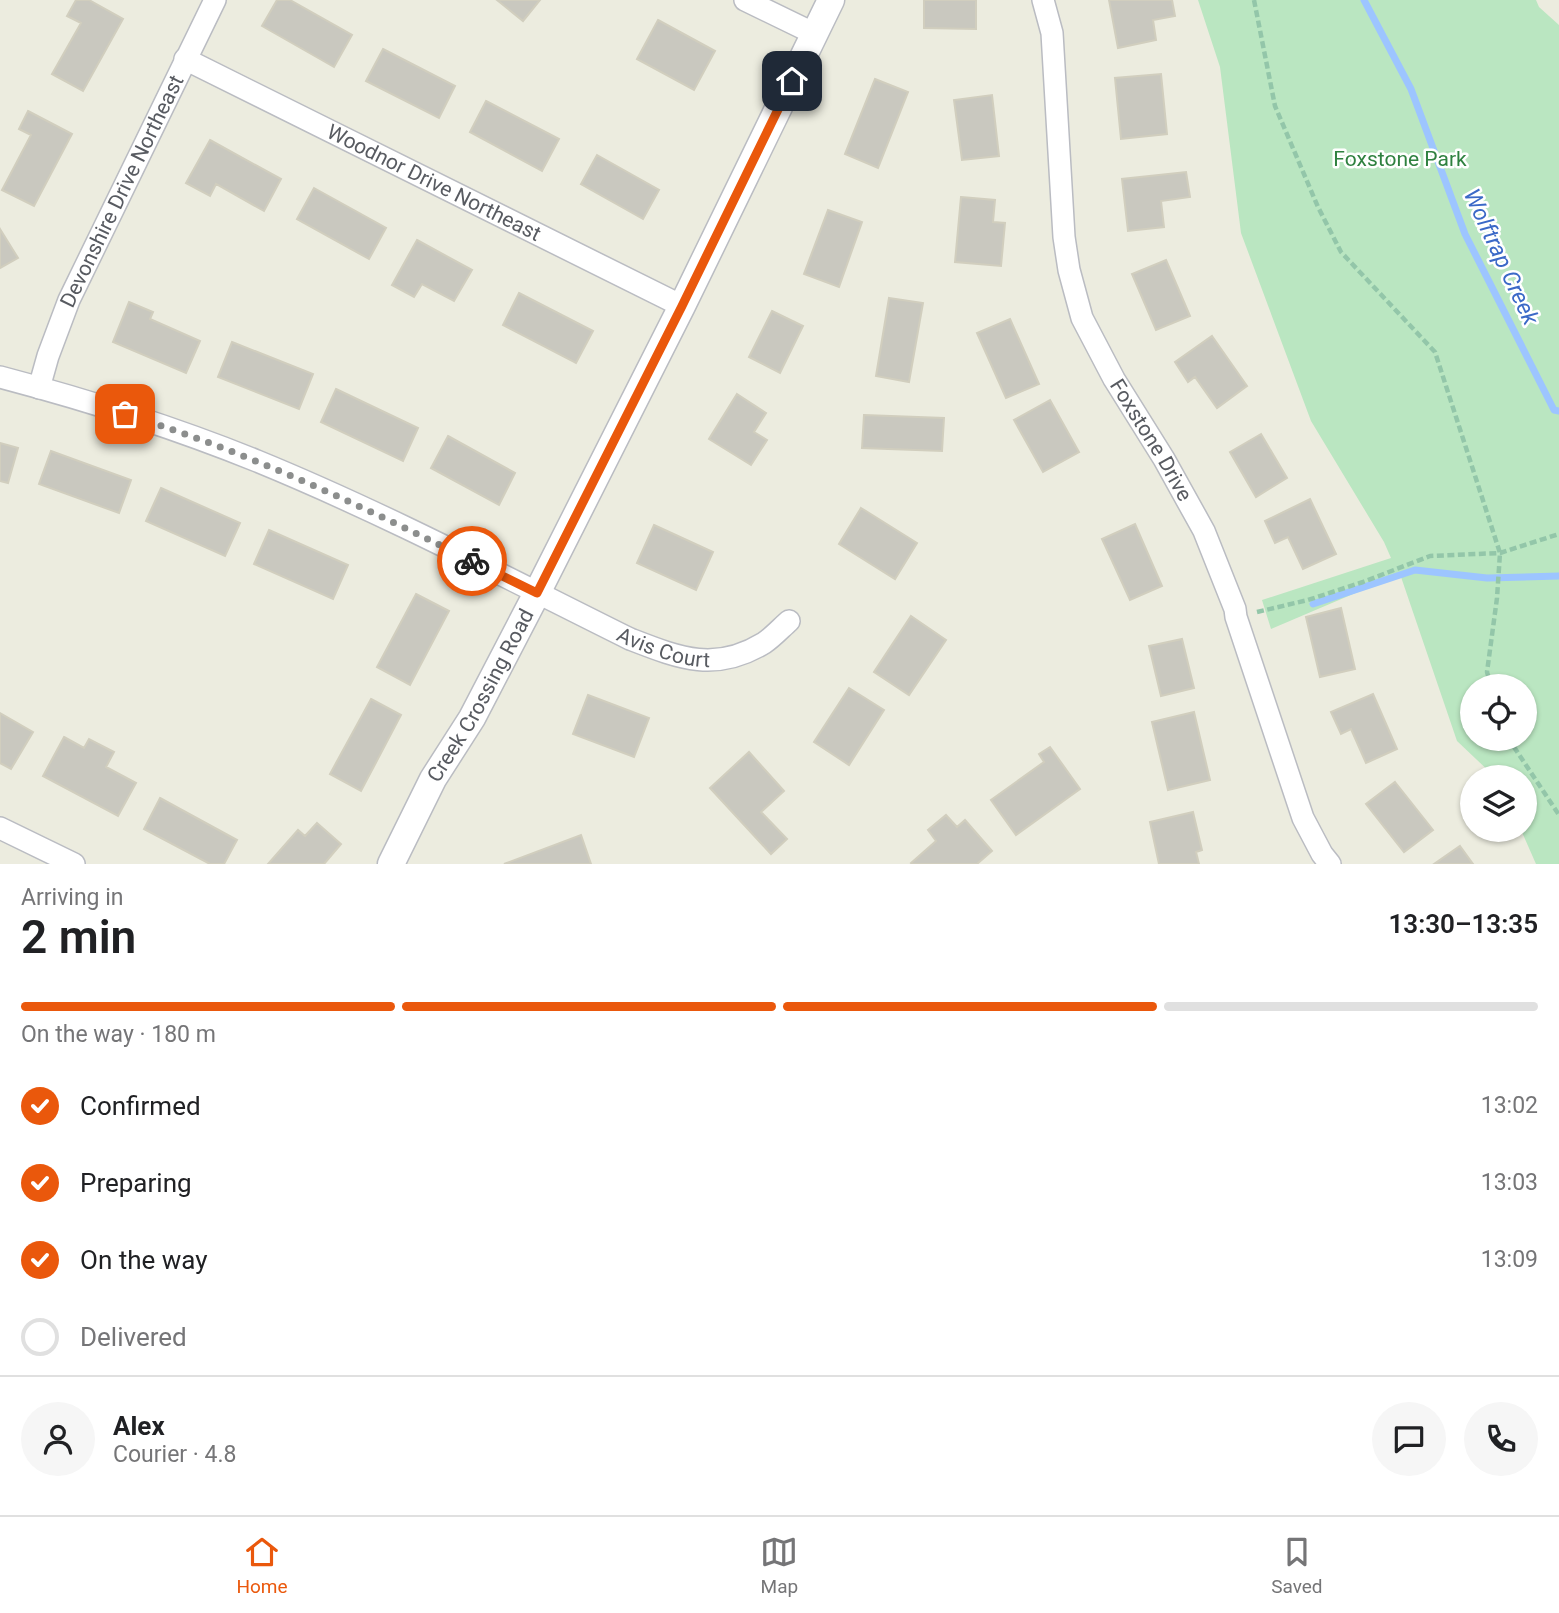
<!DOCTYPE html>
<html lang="en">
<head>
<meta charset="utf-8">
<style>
	body { margin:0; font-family:Roboto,sans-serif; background:#f6f6f6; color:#202124; height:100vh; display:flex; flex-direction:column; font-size:26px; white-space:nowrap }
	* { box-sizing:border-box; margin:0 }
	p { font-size:23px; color:#757577 }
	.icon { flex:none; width:38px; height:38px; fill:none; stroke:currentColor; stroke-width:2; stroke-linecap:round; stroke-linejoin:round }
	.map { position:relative; height:864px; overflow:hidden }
	.side { display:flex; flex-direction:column; background:#fff; flex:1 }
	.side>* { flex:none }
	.buttons { position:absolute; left:1460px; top:674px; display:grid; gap:14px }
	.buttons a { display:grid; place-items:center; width:77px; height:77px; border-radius:50%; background:#fff; box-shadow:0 2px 5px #0004; font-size:35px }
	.pin { position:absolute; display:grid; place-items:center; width:60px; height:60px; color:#fff; margin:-30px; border-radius:14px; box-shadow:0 4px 10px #0006 }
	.courier { position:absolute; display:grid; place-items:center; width:70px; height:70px; margin:-35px; border:5px solid #ea580c; border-radius:50%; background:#fff; color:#222; box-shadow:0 2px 9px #0007 }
	.summary em { font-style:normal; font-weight:600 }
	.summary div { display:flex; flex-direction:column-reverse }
	.summary { display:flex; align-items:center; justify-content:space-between; height:119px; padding:0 21px }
	h1 { font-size:46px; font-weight:600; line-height:52px }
	.bar { display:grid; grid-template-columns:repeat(4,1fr); gap:10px 7px; align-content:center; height:84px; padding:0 21px }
	.bar i { height:9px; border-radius:5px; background:#e0e0e0 }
	.bar .current { background:#ea580c }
	.bar p { grid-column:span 4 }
	.line { display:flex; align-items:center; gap:18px; padding:0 21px; border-top:2px solid #e0e0e0 }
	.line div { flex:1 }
	.round { display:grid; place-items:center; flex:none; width:74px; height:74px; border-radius:37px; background:#f6f6f6 }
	ol { padding:0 21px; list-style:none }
	li { display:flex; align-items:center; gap:21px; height:77px }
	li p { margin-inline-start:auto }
	li .icon { padding:7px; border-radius:50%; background:#ea580c; color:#fff; stroke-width:4 }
	li:last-child { color:#757577 }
	li i { width:38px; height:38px; border:4px solid #e0e0e0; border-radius:50% }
	.dock { display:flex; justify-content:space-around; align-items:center; height:98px; border-top:2px solid #e0e0e0; background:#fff; font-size:19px; color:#757577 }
	.dock a { display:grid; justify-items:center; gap:4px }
	.dock .current { color:#ea580c }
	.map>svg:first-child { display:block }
</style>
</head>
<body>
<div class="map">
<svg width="1559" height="864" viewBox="0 0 1559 864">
	<rect width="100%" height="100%" fill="#ececdf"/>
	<path fill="#bae6c1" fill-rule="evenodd" d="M1198,0H1536L1539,7L1559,25V864H1536L1521,830H1524V777H1495L1457,741L1400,574L1271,629L1262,600L1391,558L1384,542L1311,421L1241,233L1220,67ZM1472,686H1524V738H1472Z"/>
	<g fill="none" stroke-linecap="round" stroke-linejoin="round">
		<path stroke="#9dc5ff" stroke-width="7" d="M1364,0L1411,89L1465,234L1554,410L1559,411
			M1313,604L1415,570L1487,578L1559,576"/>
	</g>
	<path fill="#c9c8bf" stroke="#d1cebe" stroke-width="2" d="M76,0H89L123,19L83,91L52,74L81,23L67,16Z
		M277,0H290L352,35L334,67L262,26Z
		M497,0H540L523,21Z
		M924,0H976V29L924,28Z
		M1109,0H1172L1175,16L1153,20L1156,40L1118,48Z
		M658,20L715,51L694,90L637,59Z
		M383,49L455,86L439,118L366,81Z
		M1161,74L1167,134L1121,139L1115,78Z
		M875,79L908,92L878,168L845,154Z
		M992,95L999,156L962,160L954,100Z
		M486,101L559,139L542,171L470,132Z
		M28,111L72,134L34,206L2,190L31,135L19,129Z
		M210,140L281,179L264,211L216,184L210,196L186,183Z
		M597,155L659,190L643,219L581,184Z
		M1186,172L1190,197L1161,201L1164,227L1128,231L1122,179Z
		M314,188L386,228L369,259L297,219Z
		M961,197L995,200L993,222L1005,223L1001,266L955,262Z
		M828,210L862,222L839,287L804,274Z
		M0,229L18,258L0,268Z
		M417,240L472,270L454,301L422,284L414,297L392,285Z
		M1166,260L1190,316L1156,330L1132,274Z
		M519,293L593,331L576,363L503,325Z
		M889,298L923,303L909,382L876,376Z
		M129,302L153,312L150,319L200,341L186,373L113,342Z
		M772,311L803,326L780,373L749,357Z
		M1010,319L1039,384L1006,398L977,333Z
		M1212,336L1247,386L1217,408L1195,377L1188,382L1175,362Z
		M232,342L313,374L299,409L218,377Z
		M336,389L418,428L403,461L321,422Z
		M737,394L766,413L754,432L767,440L751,465L709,439Z
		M1050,400L1079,452L1043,472L1014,420Z
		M864,415L944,418L942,451L862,448Z
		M1261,434L1287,478L1256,497L1230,452Z
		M448,436L515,473L499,505L431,468Z
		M0,443L18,448L8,483L0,481Z
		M51,451L131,480L119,513L39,484Z
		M161,488L240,523L225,556L146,521Z
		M1310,499L1336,554L1303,569L1288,537L1275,543L1265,521Z
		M861,508L917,543L895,579L839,544Z
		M1135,524L1162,586L1130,600L1102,539Z
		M654,525L713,552L696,590L637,563Z
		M269,530L348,565L333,599L254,564Z
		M416,594L449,611L410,685L377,667Z
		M1341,608L1355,669L1320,677L1306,617Z
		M911,616L946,640L909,695L874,672Z
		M1182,639L1194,688L1161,696L1149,646Z
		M849,688L884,710L849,765L814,742Z
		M1373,694L1397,749L1366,763L1351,729L1341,734L1331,712Z
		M588,695L649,718L634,757L573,734Z
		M371,699L401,715L361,791L330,774Z
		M1194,712L1210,780L1168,790L1152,722Z
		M0,713L33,732L11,769L0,763Z
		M64,737L84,748L89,739L114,752L106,767L136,783L118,816L43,776Z
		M1050,747L1080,789L1016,835L991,800L1044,762L1039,754Z
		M749,752L784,791L761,812L787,839L771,854L710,788Z
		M1395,782L1433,830L1404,852L1366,804Z
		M160,798L237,840L224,864H210L144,829Z
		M1193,812L1202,850L1196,852L1199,864H1159L1150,822Z
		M946,815L957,827L965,820L992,851L977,864H912L911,863L936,841L928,830Z
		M317,823L341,844L324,864H268L298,830L305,836Z
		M581,835L591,864H504Z
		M1460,846L1473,864H1434Z"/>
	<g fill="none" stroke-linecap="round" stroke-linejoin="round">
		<defs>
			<g id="minor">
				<path d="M745,0L815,34"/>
				<path id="s1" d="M1043,0L1052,33L1064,237L1069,270L1082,318L1114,379L1164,459L1204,531L1235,609L1236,617L1303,818L1322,854L1330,864"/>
				<path id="s2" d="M185,59L682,306"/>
				<path id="s3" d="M0,377C87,400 173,427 257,461C384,513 507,578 630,639C679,658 715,673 764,643C773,637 781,628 789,621"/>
				<path id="s4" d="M39,388L48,356L69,300L215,0"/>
				<path d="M0,828L74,864"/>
			</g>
			<g id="tertiary">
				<path id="s5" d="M391,864L433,779L472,718L537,593L682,306L831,0"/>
			</g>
		</defs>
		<use href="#minor" stroke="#babcc2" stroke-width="24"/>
		<use href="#tertiary" stroke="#babcc2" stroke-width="29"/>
		<path stroke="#93c6a9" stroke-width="4.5" stroke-dasharray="7 3.5" stroke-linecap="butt" d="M1254,0L1275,106L1318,207L1341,252L1435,352L1500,553L1497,598L1487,672L1491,686
			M1257,612L1308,600L1363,582L1430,556L1500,553L1559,534
			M1508,738L1559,815"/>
		<use href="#minor" stroke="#fff" stroke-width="21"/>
		<use href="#tertiary" stroke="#fff" stroke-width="26"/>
	</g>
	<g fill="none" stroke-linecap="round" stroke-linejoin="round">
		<path stroke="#8c8e8d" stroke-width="7" stroke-dasharray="0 12.6" d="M125,414C245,451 360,505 472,561"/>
		<path stroke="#ea580c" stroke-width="9" d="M472,561L537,593L682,306L792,81"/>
	</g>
	<g text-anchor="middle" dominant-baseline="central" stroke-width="5" stroke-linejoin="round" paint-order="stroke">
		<g font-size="21" fill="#2f8140" stroke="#fff">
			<text x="1400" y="159">Foxstone Park</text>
		</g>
		<g font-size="21" fill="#585b61" stroke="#fff">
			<text stroke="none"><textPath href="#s2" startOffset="278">Woodnor Drive Northeast</textPath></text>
			<text stroke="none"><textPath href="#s4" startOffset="214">Devonshire Drive Northeast</textPath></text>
			<text stroke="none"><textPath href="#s1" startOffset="462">Foxstone Drive</textPath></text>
			<text stroke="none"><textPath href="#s3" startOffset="719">Avis Court</textPath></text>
			<text stroke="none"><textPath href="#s5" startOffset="191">Creek Crossing Road</textPath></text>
		</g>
		<g font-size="23" font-style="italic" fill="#3b69c7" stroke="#fff">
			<text transform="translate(1501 257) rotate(65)">Wolftrap Creek</text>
		</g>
	</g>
</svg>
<div class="buttons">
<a><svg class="icon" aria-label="locate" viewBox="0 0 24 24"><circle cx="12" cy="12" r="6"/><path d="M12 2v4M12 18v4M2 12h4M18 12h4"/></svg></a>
<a><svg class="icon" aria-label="layers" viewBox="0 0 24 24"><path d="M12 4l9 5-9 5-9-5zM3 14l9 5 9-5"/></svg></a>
</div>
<div class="pin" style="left:125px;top:414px;background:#ea580c"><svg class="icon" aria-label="bag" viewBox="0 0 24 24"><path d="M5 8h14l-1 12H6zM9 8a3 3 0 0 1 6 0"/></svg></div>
<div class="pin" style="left:792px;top:81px;background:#1f2937"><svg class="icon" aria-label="home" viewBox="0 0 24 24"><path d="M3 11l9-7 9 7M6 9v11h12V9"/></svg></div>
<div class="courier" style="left:472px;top:561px"><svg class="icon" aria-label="bike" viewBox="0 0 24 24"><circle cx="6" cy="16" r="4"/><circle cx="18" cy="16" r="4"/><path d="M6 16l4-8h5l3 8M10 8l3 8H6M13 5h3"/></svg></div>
</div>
<section class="side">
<div class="summary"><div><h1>2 min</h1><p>Arriving in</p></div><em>13:30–13:35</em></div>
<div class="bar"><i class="current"></i><i class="current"></i><i class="current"></i><i></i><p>On the way · 180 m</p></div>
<ol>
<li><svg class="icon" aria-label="check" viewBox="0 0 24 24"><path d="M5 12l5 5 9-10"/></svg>Confirmed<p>13:02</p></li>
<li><svg class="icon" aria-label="check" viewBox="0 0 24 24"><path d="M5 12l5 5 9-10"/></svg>Preparing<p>13:03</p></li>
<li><svg class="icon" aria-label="check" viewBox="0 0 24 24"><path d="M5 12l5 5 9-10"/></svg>On the way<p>13:09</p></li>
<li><i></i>Delivered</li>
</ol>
<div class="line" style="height:126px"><a class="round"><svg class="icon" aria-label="person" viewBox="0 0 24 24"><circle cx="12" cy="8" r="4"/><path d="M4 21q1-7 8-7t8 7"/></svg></a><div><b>Alex</b><p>Courier · 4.8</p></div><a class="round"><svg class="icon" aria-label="chat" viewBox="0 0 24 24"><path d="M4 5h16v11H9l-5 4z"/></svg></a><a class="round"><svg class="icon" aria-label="phone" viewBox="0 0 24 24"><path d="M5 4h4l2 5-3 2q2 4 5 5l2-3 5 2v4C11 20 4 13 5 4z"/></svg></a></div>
</section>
<nav class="dock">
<a class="current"><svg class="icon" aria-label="home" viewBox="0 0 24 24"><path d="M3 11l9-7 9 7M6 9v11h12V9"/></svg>Home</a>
<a><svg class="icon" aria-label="map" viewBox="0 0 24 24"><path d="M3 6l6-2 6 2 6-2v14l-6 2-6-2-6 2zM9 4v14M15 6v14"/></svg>Map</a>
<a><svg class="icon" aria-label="saved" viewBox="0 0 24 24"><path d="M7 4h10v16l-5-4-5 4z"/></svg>Saved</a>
</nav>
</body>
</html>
